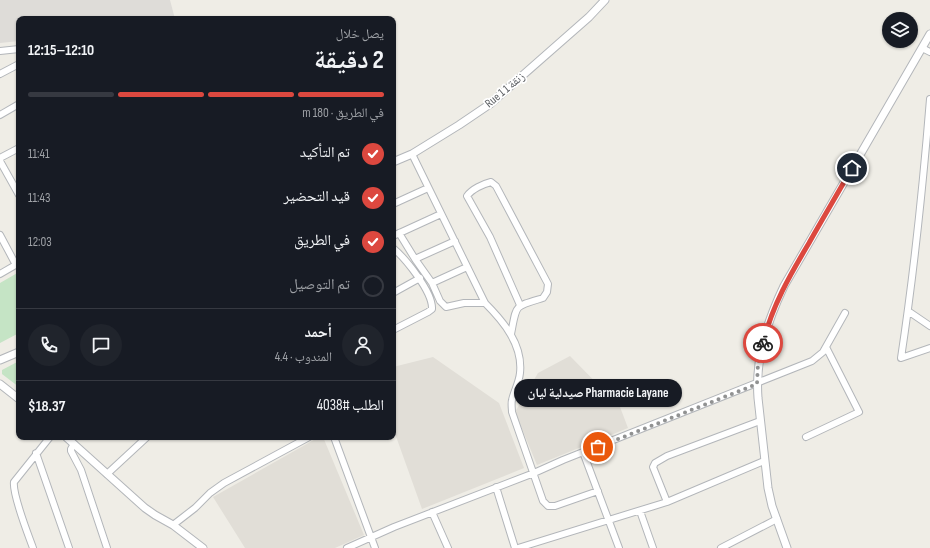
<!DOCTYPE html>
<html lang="ar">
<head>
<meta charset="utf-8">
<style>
	body { margin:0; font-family:"Sofia Sans Condensed","Noto Naskh Arabic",sans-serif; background:#20242c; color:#f1f3f6; direction:rtl; height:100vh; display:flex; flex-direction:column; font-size:15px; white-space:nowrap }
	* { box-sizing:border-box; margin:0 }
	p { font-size:13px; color:#9ea1a6 }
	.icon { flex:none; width:22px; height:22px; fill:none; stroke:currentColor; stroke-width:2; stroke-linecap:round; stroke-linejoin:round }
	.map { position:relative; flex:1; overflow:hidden; direction:ltr }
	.sheet { position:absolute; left:16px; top:16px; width:380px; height:424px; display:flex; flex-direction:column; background:#171b24; border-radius:8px; box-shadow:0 1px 3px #0004; direction:rtl }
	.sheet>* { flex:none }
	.fabs { position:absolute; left:882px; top:12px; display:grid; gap:8px }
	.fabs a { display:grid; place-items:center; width:36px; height:36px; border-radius:50%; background:#171b24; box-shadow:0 1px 3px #0004; font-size:20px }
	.pin { position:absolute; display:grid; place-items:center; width:34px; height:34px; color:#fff; margin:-17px; border:2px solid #fff; border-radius:50%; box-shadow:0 1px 4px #0007 }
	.courier { position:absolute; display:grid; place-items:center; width:40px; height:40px; margin:-20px; border:3px solid #dc483f; border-radius:50%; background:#fff; color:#222; box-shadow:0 1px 5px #0007 }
	.bubble { position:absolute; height:28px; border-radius:14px; background:#171b24; box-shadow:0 1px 3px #0004; font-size:13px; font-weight:700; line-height:28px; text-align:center; direction:rtl }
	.overview em { font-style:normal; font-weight:700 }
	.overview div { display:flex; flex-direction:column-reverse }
	.overview { display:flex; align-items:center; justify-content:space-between; height:68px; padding:0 12px }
	h1 { font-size:26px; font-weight:700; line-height:30px }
	.bar { display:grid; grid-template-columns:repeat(4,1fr); gap:6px 4px; align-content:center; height:48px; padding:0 12px }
	.bar i { height:5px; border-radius:3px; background:#363941 }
	.bar .active { background:#dc483f }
	.bar p { grid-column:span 4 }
	.line { display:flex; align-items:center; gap:10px; padding:0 12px; border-top:1px solid #363941 }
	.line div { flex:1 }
	.round { display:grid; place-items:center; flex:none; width:42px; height:42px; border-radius:21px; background:#20242c }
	ol { padding:0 12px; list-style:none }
	li { display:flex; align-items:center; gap:12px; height:44px }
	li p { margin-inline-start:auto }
	li .icon { padding:4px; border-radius:50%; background:#dc483f; color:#fff; stroke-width:4 }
	li:last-child { color:#9ea1a6 }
	li i { width:22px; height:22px; border:2px solid #363941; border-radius:50% }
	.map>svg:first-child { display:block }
</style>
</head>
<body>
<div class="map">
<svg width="930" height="548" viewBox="0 0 930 548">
	<rect width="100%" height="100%" fill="#efede6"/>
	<path fill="#dedcd8" d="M0,0H170L175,19H19V41L0,43Z"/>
	<path fill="#e1ded7" d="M570,356L620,407L628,428L537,465L515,412L538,373Z
		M433,357L499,403L524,468L422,509L393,428V367Z
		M319,437H323L364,535L335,548H245L213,497Z"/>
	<path fill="#c5e4c5" d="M19,272V333L0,343V283Z
		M19,361V387L2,374V370Z"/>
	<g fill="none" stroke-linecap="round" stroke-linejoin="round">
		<defs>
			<path id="minor" d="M922,48L930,52
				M0,51L19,49
				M0,74L19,64
				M930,99C923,186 914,272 901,358L930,348
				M0,115L19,104
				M412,154L485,303C504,322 523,345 520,373C519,383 514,391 512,400C511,404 512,409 512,412L543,501L548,506H555L598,491
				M0,158L19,148
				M0,161L19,195
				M393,204L428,188
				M399,233L415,259L432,283L440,301L446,307L464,303H485
				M0,235L16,265
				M393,236L441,214
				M393,248C405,258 433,292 432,309L428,312L393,330
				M415,259L455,241
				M0,274L19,263
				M432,283L467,267
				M393,293L420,278
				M908,311L930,326
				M511,334C517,304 513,307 543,298L547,292L548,284L496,186L491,182C483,184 472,189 467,196L490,237L520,305
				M334,437L375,548
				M806,437L859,412L826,347
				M74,444L71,449V451L81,470L107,548
				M583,452L619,548
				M36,453L69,548
				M107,474L147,437
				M496,487L515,548
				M667,502L653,467L655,463L667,456L760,421
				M640,511L653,548
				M432,512L448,548
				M173,525L195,508L210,493L224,483L309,437
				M33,548C28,534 12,494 14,482L50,437
				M347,548L394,527L534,473L563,460L812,361L823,352L845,313
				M518,548L667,502L764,461
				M721,548L777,519"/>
			<path id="tertiary" d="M393,162L412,154L459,125L490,104L589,17L605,0
				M0,360L19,352
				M0,384L19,399
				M66,437L145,508L155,515L173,525L203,548
				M787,548L772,506L768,488L758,398C755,358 767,322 784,286L930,34"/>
		</defs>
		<use href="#minor" stroke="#b3b6ba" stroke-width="8"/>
		<use href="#tertiary" stroke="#b3b6ba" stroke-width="9"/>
		<use href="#minor" stroke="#fff" stroke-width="6"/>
		<use href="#tertiary" stroke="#fff" stroke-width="7"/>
	</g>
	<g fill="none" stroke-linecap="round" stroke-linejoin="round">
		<path stroke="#919292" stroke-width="4" stroke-dasharray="0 7.2" d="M598,447L757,384L758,363L763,343"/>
		<path stroke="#dc483f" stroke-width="5" d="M763,343C772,306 790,275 809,243C823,218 838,193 852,168"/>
	</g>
	<g text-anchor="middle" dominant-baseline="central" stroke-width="3.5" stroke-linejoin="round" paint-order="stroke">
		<g font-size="12" fill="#5e6165" stroke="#fff">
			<text transform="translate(505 90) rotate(-40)">Rue 1 زنقة 1</text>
		</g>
	</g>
</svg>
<div class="fabs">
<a><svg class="icon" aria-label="layers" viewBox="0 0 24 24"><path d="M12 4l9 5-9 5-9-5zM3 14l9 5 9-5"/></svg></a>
</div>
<div class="pin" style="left:598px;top:447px;background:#ea580c"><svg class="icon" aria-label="bag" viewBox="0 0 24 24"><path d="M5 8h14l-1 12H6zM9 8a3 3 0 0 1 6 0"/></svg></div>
<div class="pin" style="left:852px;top:168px;background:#1f2937"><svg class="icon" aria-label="home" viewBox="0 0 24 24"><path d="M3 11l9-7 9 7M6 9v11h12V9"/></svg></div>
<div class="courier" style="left:763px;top:343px"><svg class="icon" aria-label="bike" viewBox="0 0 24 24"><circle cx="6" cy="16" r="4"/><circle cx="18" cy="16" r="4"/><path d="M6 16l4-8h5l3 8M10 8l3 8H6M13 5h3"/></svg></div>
<div class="bubble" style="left:514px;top:379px;width:168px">Pharmacie Layane صيدلية ليان</div>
<section class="sheet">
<div class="overview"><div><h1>2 دقيقة</h1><p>يصل خلال</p></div><em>12:10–12:15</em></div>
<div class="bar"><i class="active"></i><i class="active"></i><i class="active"></i><i></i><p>في الطريق · 180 m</p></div>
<ol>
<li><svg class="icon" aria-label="check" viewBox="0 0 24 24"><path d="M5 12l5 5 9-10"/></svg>تم التأكيد<p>11:41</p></li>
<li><svg class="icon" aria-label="check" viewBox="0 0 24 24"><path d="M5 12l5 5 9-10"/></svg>قيد التحضير<p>11:43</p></li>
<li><svg class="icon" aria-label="check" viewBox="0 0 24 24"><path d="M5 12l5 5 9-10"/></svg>في الطريق<p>12:03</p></li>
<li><i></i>تم التوصيل</li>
</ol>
<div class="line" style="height:72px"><a class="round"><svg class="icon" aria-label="person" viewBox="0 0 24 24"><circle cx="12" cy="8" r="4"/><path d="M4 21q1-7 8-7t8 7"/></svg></a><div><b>أحمد</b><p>المندوب · 4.4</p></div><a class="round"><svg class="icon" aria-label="chat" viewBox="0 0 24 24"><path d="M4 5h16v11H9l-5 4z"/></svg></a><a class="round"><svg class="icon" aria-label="phone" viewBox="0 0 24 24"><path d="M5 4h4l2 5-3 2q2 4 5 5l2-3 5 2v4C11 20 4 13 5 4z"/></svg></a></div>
<div class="line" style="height:52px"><div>الطلب #4038</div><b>$18.37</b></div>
</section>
</div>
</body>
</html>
